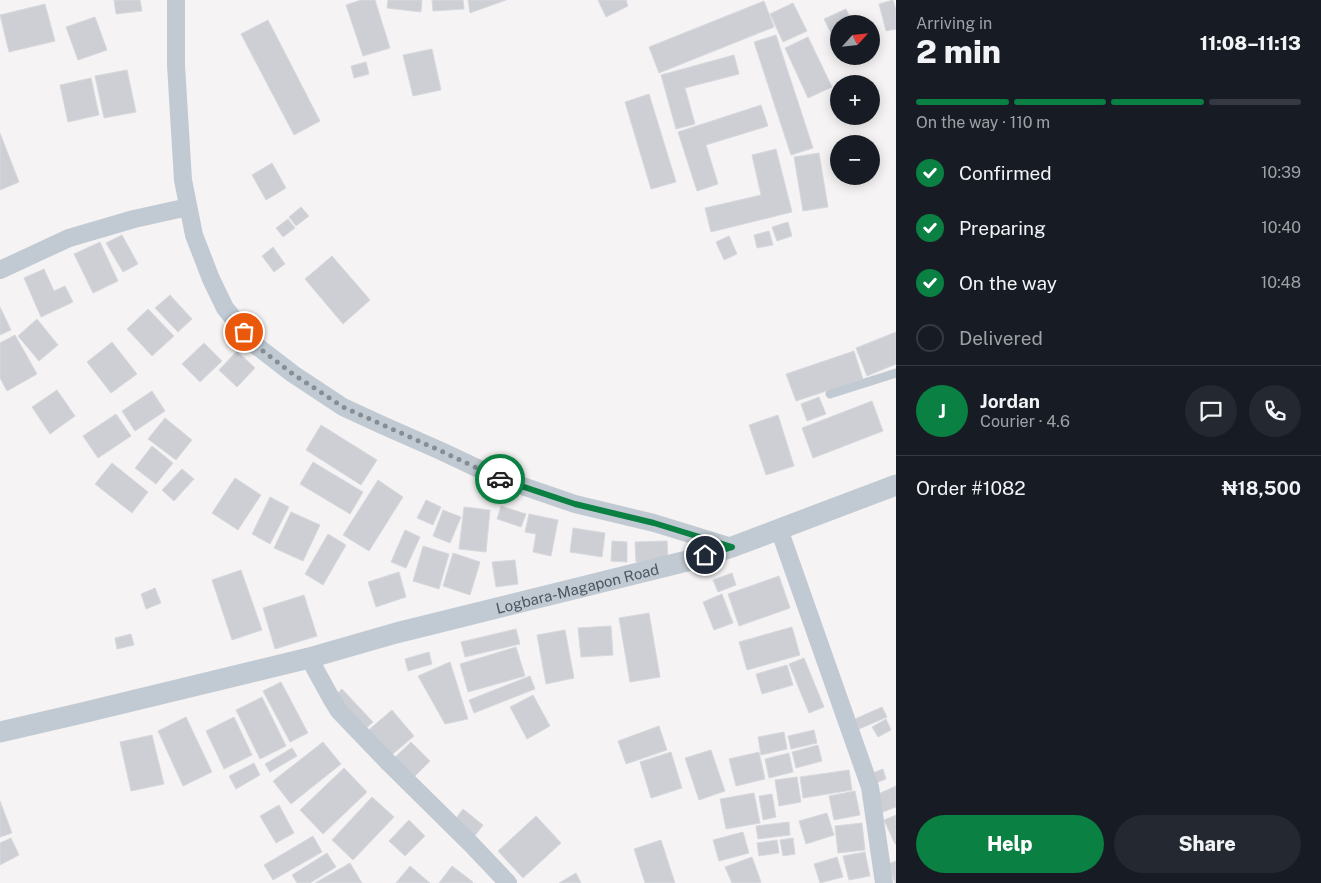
<!DOCTYPE html>
<html lang="en">
<head>
<meta charset="utf-8">
<style>
	body { margin:0; font-family:"Public Sans",sans-serif; background:#242831; color:#f1f3f6; height:100vh; display:flex; flex-direction:column; font-size:19px; white-space:nowrap }
	* { box-sizing:border-box; margin:0 }
	p { font-size:16px; color:#9ea1a6 }
	.icon { flex:none; width:28px; height:28px; fill:none; stroke:currentColor; stroke-width:2; stroke-linecap:round; stroke-linejoin:round }
	.map { position:relative; flex:1; overflow:hidden }
	.side { display:flex; flex-direction:column; background:#171b24; width:425px }
	.side>* { flex:none }
	.needle { width:32px; rotate:63deg }
	.tools { position:absolute; left:830px; top:15px; display:grid; gap:10px }
	.tools a { display:grid; place-items:center; width:50px; height:50px; border-radius:50%; background:#171b24; box-shadow:0 2px 12px #0003; font-size:25px }
	.pin { position:absolute; display:grid; place-items:center; width:42px; height:42px; color:#fff; margin:-21px; border:2px solid #fff; border-radius:50%; box-shadow:0 1px 5px #0007 }
	.courier { position:absolute; display:grid; place-items:center; width:50px; height:50px; margin:-25px; border:4px solid #0b8043; border-radius:50%; background:#fff; color:#222; box-shadow:0 1px 6px #0007 }
	.head em { font-style:normal; font-weight:800 }
	.head div { display:flex; flex-direction:column-reverse }
	.head { display:flex; align-items:center; justify-content:space-between; height:85px; padding:0 20px }
	h1 { font-size:32px; font-weight:800; line-height:38px }
	.bar { display:grid; grid-template-columns:repeat(4,1fr); gap:8px 5px; align-content:center; height:60px; padding:0 20px }
	.bar i { height:6px; border-radius:4px; background:#363941 }
	.bar .on { background:#0b8043 }
	.bar p { grid-column:span 4 }
	.line { display:flex; align-items:center; gap:12px; padding:0 20px; border-top:1px solid #363941 }
	.line div { flex:1 }
	.round { display:grid; place-items:center; flex:none; width:52px; height:52px; border-radius:26px; background:#242831 }
	ol { padding:0 20px; list-style:none }
	li { display:flex; align-items:center; gap:15px; height:55px }
	li p { margin-inline-start:auto }
	li .icon { padding:5px; border-radius:50%; background:#0b8043; color:#fff; stroke-width:4 }
	li:last-child { color:#9ea1a6 }
	li i { width:28px; height:28px; border:2px solid #363941; border-radius:50% }
	.primary-button { display:flex; gap:10px; margin-top:auto; padding:10px 20px }
	.primary-button a { flex:1; height:58px; border-radius:30px; background:#0b8043; color:#fff; font-size:20px; font-weight:800; line-height:58px; text-align:center }
	.primary-button a+a { background:#242831; color:#f1f3f6 }
	main { display:flex; flex:1; min-height:0 }
	.map>svg:first-child { display:block }
</style>
</head>
<body>
<main>
<div class="map">
<svg width="896" height="883" viewBox="0 0 896 883">
	<rect width="100%" height="100%" fill="#f5f3f3"/>
	<path fill="#cdcfd5" stroke="#d7d9de" d="M114,0H140L142,11L116,14Z
		M361,0H375L390,48L363,56L346,5Z
		M388,0H422L421,12L387,8Z
		M432,0H463L464,9L433,11Z
		M468,0H506L470,13Z
		M598,0H626L628,6L606,17Z
		M893,0L896,10V29L886,31L879,4Z
		M764,1L774,27L659,73L649,47Z
		M793,3L807,31L783,42L770,14Z
		M45,4L55,41L9,52L0,15Z
		M846,9L853,24H839V49L824,19Z
		M95,17L107,50L78,60L66,27Z
		M268,20L320,121L294,135L241,34Z
		M776,35L813,148L791,155L754,42Z
		M808,37L832,87L808,98L785,48Z
		M432,49L441,90L413,96L403,55Z
		M734,55L739,74L685,88L695,124L676,129L661,75Z
		M366,62L369,74L354,78L351,66Z
		M127,70L136,112L104,118L95,76Z
		M91,78L99,115L68,122L60,85Z
		M649,94L676,182L651,189L625,102Z
		M761,105L768,126L706,145L718,184L697,191L678,132Z
		M0,133L19,182L0,190Z
		M776,149L792,212L711,232L705,208L761,195L752,155Z
		M819,153L828,207L803,211L794,157Z
		M272,163L286,188L266,200L252,175Z
		M301,207L309,216L296,226L289,217Z
		M288,219L295,228L283,237L276,228Z
		M788,222L792,236L777,241L772,227Z
		M769,231L773,245L757,248L754,235Z
		M122,235L138,264L123,272L106,243Z
		M729,236L737,254L724,260L716,242Z
		M100,242L118,281L93,293L74,254Z
		M273,247L285,264L274,272L262,256Z
		M332,256L370,300L343,324L305,279Z
		M44,269L54,291L65,286L73,302L41,317L24,278Z
		M170,295L192,319L178,332L155,308Z
		M0,307L11,330L0,335Z
		M148,309L174,336L152,356L127,329Z
		M37,319L58,345L39,361L18,336Z
		M896,332V364L867,376L856,348Z
		M15,335L37,374L7,391L0,378V343Z
		M112,342L137,374L111,393L87,362Z
		M204,343L222,361L200,382L182,364Z
		M237,351L255,368L237,387L219,370Z
		M854,351L863,379L796,401L786,374Z
		M57,390L75,416L50,434L32,407Z
		M152,391L165,411L135,431L122,411Z
		M819,397L826,414L807,421L801,404Z
		M872,401L883,431L813,458L802,428Z
		M116,414L131,436L98,458L83,436Z
		M778,415L794,466L766,475L749,425Z
		M165,418L192,440L176,460L148,439Z
		M321,425L377,460L361,485L306,450Z
		M152,446L173,463L156,484L135,468Z
		M313,462L363,492L350,514L300,484Z
		M112,463L148,492L132,513L95,484Z
		M182,469L194,479L174,501L162,490Z
		M235,478L261,495L238,530L212,513Z
		M378,480L403,497L369,551L343,535Z
		M270,497L289,507L270,544L252,534Z
		M426,500L441,507L433,525L417,518Z
		M501,506L526,514L521,527L497,519Z
		M464,507L490,510L486,552L459,549Z
		M443,510L461,517L450,543L433,536Z
		M291,512L320,525L303,561L274,548Z
		M529,514L558,520L551,556L533,552L536,534L525,532Z
		M573,528L605,533L602,557L570,552Z
		M405,530L420,537L406,568L391,562Z
		M328,534L346,545L323,585L305,574Z
		M612,541L627,542V562L611,561Z
		M667,541L668,561L636,562L635,542Z
		M423,546L449,554L439,589L413,581Z
		M453,553L480,562L470,595L443,586Z
		M515,560L518,584L496,587L492,562Z
		M241,570L262,630L232,640L212,580Z
		M399,572L406,597L376,607L368,582Z
		M732,573L736,585L718,592L713,580Z
		M779,576L790,608L739,626L728,594Z
		M155,588L161,603L146,609L141,594Z
		M722,594L733,623L714,630L703,602Z
		M304,595L317,636L275,649L263,608Z
		M649,613L660,677L630,682L619,618Z
		M611,626L613,655L581,657L578,628Z
		M792,627L800,655L747,670L739,642Z
		M516,629L520,644L465,657L461,642Z
		M565,630L574,678L546,684L537,635Z
		M131,634L134,645L117,649L115,638Z
		M516,647L525,676L468,692L460,664Z
		M429,652L432,664L408,671L405,659Z
		M804,658L824,707L809,713L789,664Z
		M450,662L468,719L445,724L418,676Z
		M787,665L793,685L762,694L756,674Z
		M530,676L535,689L474,713L469,700Z
		M281,682L308,733L290,742L263,691Z
		M342,689L373,722L363,731L332,698Z
		M533,695L550,726L527,739L510,707Z
		M262,697L286,746L260,759L236,710Z
		M882,707L887,717L859,729L855,719Z
		M392,710L414,736L387,759L365,733Z
		M186,717L212,772L183,786L158,731Z
		M234,717L252,755L224,769L206,731Z
		M886,719L891,730L878,737L872,727Z
		M659,726L667,750L626,764L618,741Z
		M814,730L817,743L791,749L788,736Z
		M784,732L787,749L761,755L758,737Z
		M152,735L164,784L131,791L120,742Z
		M323,742L341,764L291,804L273,781Z
		M411,742L430,761L409,782L390,762Z
		M818,745L822,761L796,768L792,752Z
		M292,748L297,756L270,772L265,764Z
		M711,750L725,791L699,800L685,758Z
		M671,752L682,788L651,798L640,762Z
		M759,752L765,779L736,786L729,759Z
		M789,753L793,772L769,778L765,759Z
		M254,763L260,775L236,789L229,776Z
		M344,768L367,792L323,834L300,810Z
		M883,769L886,779L873,784L870,774Z
		M849,770L852,790L803,798L800,777Z
		M797,777L801,802L779,806L775,780Z
		M896,786V807L883,812L876,795Z
		M855,791L860,815L834,820L829,796Z
		M754,793L760,823L726,829L720,799Z
		M772,794L776,817L763,820L759,796Z
		M372,797L394,817L353,860L332,840Z
		M0,801L12,833L0,837Z
		M279,805L294,833L276,843L260,816Z
		M463,809L483,825L474,837L454,821Z
		M827,813L834,835L806,844L799,821Z
		M896,815V844H895L884,820Z
		M536,816L561,843L523,878L498,851Z
		M409,820L425,836L405,856L389,841Z
		M789,822L790,835L758,839L756,826Z
		M862,823L865,850L838,853L835,826Z
		M743,832L749,853L719,861L713,840Z
		M313,836L322,852L273,880L264,865Z
		M11,838L19,855L0,865V843Z
		M793,838L795,854L783,856L780,840Z
		M661,840L675,883H645L634,849Z
		M777,840L779,853L759,856L757,843Z
		M865,852L870,876L849,880L843,856Z
		M327,853L336,867L310,883H297L292,875Z
		M752,857L761,882L758,883H732L725,867Z
		M837,857L843,877L820,883L814,864Z
		M896,861V883H895L888,864Z
		M350,863L362,883H315Z
		M410,866L430,883H396Z
		M452,866L473,882L472,883H439Z
		M576,873L581,883H559Z"/>
	<g fill="none" stroke-linecap="round" stroke-linejoin="round">
		<path stroke="#c1cad2" stroke-width="9" d="M830,394L896,373"/>
		<path stroke="#c1cad2" stroke-width="18" d="M176,0V65L183,180L194,235L211,279L225,308L254,344L293,374L343,407L382,425L441,451L496,477L575,504L654,523L732,547
			M0,270L69,238L134,219L188,207
			M779,529L870,787L884,883
			M309,658L331,698L339,711L387,761L471,844L508,883"/>
		<path stroke="#c1cad2" stroke-width="21" id="s1" d="M0,732L82,713L309,658L396,633L691,560L732,547L896,485"/>
	</g>
	<g fill="none" stroke-linecap="round" stroke-linejoin="round">
		<path stroke="#868d94" stroke-width="5" stroke-dasharray="0 9" d="M244,332L254,344L293,374L343,407L441,451L500,479"/>
		<path stroke="#0b8043" stroke-width="6" d="M500,479L575,504L654,523L732,547L705,555"/>
	</g>
	<g text-anchor="middle" dominant-baseline="central" stroke-width="4.5" stroke-linejoin="round" paint-order="stroke">
		<g font-size="15" fill="#4a5661" stroke="#fff">
			<text stroke="none"><textPath href="#s1" startOffset="595">Logbara-Magapon Road</textPath></text>
		</g>
	</g>
</svg>
<div class="tools">
<a><svg class="needle" viewBox="-14 -14 28 28"><path d="M0-13l5 13h-10z" fill="#e53935"/><path d="M0 13l5-13h-10z" fill="#9ea1a6"/></svg></a>
<a>+</a>
<a>−</a>
</div>
<div class="pin" style="left:244px;top:332px;background:#ea580c"><svg class="icon" aria-label="bag" viewBox="0 0 24 24"><path d="M5 8h14l-1 12H6zM9 8a3 3 0 0 1 6 0"/></svg></div>
<div class="pin" style="left:705px;top:555px;background:#1f2937"><svg class="icon" aria-label="home" viewBox="0 0 24 24"><path d="M3 11l9-7 9 7M6 9v11h12V9"/></svg></div>
<div class="courier" style="left:500px;top:479px"><svg class="icon" aria-label="car" viewBox="0 0 24 24"><path d="M5 17H2v-5l4-1 3-4h7l3 4 3 1v5h-3M9 17h6M6 11h13"/><circle cx="7" cy="17" r="2"/><circle cx="17" cy="17" r="2"/></svg></div>
</div>
<section class="side">
<div class="head"><div><h1>2 min</h1><p>Arriving in</p></div><em>11:08–11:13</em></div>
<div class="bar"><i class="on"></i><i class="on"></i><i class="on"></i><i></i><p>On the way · 110 m</p></div>
<ol>
<li><svg class="icon" aria-label="check" viewBox="0 0 24 24"><path d="M5 12l5 5 9-10"/></svg>Confirmed<p>10:39</p></li>
<li><svg class="icon" aria-label="check" viewBox="0 0 24 24"><path d="M5 12l5 5 9-10"/></svg>Preparing<p>10:40</p></li>
<li><svg class="icon" aria-label="check" viewBox="0 0 24 24"><path d="M5 12l5 5 9-10"/></svg>On the way<p>10:48</p></li>
<li><i></i>Delivered</li>
</ol>
<div class="line" style="height:90px"><b class="round" style="background:#0b8043;color:#fff">J</b><div><b>Jordan</b><p>Courier · 4.6</p></div><a class="round"><svg class="icon" aria-label="chat" viewBox="0 0 24 24"><path d="M4 5h16v11H9l-5 4z"/></svg></a><a class="round"><svg class="icon" aria-label="phone" viewBox="0 0 24 24"><path d="M5 4h4l2 5-3 2q2 4 5 5l2-3 5 2v4C11 20 4 13 5 4z"/></svg></a></div>
<div class="line" style="height:65px"><div>Order #1082</div><b>₦18,500</b></div>
<div class="primary-button"><a>Help</a><a>Share</a></div>
</section>
</main>
</body>
</html>
